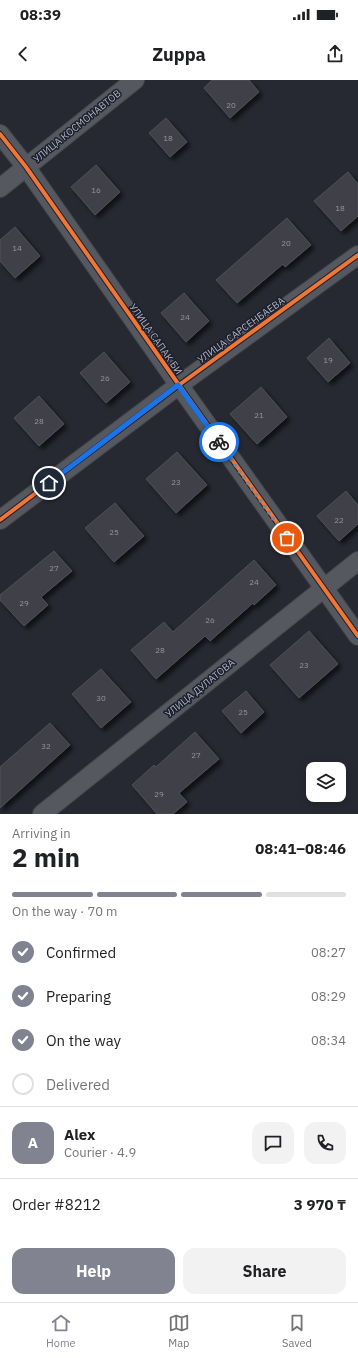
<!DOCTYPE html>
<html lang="en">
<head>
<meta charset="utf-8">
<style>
	body { margin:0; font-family:"IBM Plex Sans",sans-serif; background:#f2f2f2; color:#202124; height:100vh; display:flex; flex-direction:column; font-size:15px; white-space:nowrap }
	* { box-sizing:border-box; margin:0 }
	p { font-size:13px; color:#757577 }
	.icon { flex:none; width:22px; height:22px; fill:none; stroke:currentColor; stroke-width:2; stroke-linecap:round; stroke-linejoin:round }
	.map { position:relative; height:734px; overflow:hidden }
	.details { display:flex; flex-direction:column; background:#fff; flex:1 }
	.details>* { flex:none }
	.tools { position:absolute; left:306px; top:682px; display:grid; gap:8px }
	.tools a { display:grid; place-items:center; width:40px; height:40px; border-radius:8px; background:#fff; box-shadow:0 2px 10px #0003; font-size:20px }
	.pin { position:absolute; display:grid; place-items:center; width:34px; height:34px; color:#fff; margin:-17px; border:2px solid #fff; border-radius:50%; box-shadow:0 1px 4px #0007 }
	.courier { position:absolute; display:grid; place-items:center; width:40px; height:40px; margin:-20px; border:3px solid #1a73e8; border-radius:50%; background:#fff; color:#222; box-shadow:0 1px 5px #0007 }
	.overview em { font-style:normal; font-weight:700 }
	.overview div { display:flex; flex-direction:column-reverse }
	.overview { display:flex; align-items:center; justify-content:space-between; height:68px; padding:0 12px }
	h1 { font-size:26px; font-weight:700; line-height:30px }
	.bar { display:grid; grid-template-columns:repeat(4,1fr); gap:6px 4px; align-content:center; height:48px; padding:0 12px }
	.bar i { height:5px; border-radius:3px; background:#e0e0e0 }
	.bar .selected { background:#818390 }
	.bar p { grid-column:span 4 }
	.line { display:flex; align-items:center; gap:10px; padding:0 12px; border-top:1px solid #e0e0e0 }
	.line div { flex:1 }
	.round { display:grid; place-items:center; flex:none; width:42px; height:42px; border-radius:12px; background:#f2f2f2 }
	ol { padding:0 12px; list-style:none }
	li { display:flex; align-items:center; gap:12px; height:44px }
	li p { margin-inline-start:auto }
	li .icon { padding:4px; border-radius:50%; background:#818390; color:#fff; stroke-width:4 }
	li:last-child { color:#757577 }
	li i { width:22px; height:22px; border:2px solid #e0e0e0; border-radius:50% }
	.action { display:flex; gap:8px; margin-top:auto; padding:8px 12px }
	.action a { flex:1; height:46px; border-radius:12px; background:#818390; color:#fff; font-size:16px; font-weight:700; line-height:46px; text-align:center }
	.action a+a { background:#f2f2f2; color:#202124 }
	.status { display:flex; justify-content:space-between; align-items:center; height:28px; padding:0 20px; background:#fff; direction:ltr }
	.status svg { height:11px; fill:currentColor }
	header { display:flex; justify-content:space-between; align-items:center; height:52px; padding:0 12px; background:#fff; font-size:18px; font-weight:700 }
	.menu { display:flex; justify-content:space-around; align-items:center; height:56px; border-top:1px solid #e0e0e0; background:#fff; font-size:11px; color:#757577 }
	.menu a { display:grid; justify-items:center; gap:2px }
	.menu .selected { color:#818390 }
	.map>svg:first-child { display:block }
</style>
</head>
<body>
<div class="status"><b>08:39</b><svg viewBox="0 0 49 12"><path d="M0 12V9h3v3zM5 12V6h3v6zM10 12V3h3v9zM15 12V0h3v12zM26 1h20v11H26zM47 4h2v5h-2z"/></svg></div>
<header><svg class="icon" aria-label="back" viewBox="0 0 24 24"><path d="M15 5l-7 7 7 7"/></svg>Zuppa<svg class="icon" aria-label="share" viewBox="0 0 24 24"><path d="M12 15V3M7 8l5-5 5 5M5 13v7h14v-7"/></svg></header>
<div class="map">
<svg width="358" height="734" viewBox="0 0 358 734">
	<defs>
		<filter id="shadow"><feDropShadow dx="3.5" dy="3.5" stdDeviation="2" flood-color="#0009"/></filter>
	</defs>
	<rect width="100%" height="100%" fill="#272932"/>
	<path fill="#404148" stroke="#4e5059" filter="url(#shadow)" d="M212,0H249L259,12L230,38L204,8Z
		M166,38L187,62L170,77L149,53Z
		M96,85L120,112L95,135L71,107Z
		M348,92L358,104V136L341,151L314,121Z
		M287,138L311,165L285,187L283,184L237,223L216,200Z
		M15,147L40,176L15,198L0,181V160Z
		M184,213L209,241L186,262L161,233Z
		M329,258L350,283L328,302L307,278Z
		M104,272L130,302L106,323L80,293Z
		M261,307L287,337L257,364L230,334Z
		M39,316L64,344L39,366L14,338Z
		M177,372L207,405L176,433L146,399Z
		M346,411L358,425V444L339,461L317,436Z
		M115,423L144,456L114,482L85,448Z
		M54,471L72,491L41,517L48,525L24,546L0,520V515Z
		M254,480L276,505L254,525L253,523L210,561L205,556L156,599L131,570L164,542L173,552Z
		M309,551L338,584L299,618L270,585Z
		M101,589L131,622L101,648L72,614Z
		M246,611L264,632L241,653L222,631Z
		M50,643L70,665L0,728V687Z
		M195,652L219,679L179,713L187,722L173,734H157L132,705L154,685L156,687Z"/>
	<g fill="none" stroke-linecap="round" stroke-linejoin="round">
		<defs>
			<path id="minor" d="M0,54L26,87L179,305L358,556
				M0,108L135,0
				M0,440L179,305L358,175
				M42,734L358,481"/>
		</defs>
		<use href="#minor" stroke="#43444b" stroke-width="20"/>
		<use href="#minor" stroke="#565860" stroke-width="18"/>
		<defs>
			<path id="cycleway" d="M0,54L26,87L179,305L358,556
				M0,440L179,305L358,175"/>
		</defs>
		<use href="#cycleway" stroke="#1b1e2b" stroke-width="6"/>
		<use href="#cycleway" stroke="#f07635" stroke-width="4"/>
	</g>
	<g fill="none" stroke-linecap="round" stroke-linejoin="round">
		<path stroke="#818390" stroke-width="4" stroke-dasharray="0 7.2" d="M219,362L287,458"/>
		<path stroke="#1a73e8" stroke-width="5" d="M49,403L178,305L219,362"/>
	</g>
	<g text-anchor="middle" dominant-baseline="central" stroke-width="3" stroke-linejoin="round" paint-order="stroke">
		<g font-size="8" fill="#9596a4">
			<text x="231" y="25">20</text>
			<text x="168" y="58">18</text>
			<text x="96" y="110">16</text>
			<text x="340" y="128">18</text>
			<text x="286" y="163">20</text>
			<text x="17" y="168">14</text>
			<text x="185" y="237">24</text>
			<text x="328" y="280">19</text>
			<text x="105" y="298">26</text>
			<text x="259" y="335">21</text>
			<text x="39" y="341">28</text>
			<text x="176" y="402">23</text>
			<text x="339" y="440">22</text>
			<text x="114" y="452">25</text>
			<text x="54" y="488">27</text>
			<text x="254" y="502">24</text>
			<text x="24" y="523">29</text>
			<text x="210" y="540">26</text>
			<text x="160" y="570">28</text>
			<text x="304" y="585">23</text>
			<text x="101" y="618">30</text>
			<text x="243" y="632">25</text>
			<text x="46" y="666">32</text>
			<text x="196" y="675">27</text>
			<text x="159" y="714">29</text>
		</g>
		<g font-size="10" fill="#b1b3c3" stroke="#1b1e2b">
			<text transform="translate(77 46) rotate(-39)">УЛИЦА КОСМОНАВТОВ</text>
			<text transform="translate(241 250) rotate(-36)">УЛИЦА САРСЕНБАЕВА</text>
			<text transform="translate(156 259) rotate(55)">УЛИЦА САПАК БИ</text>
			<text transform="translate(200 608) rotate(-39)">УЛИЦА ДУЛАТОВА</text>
		</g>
	</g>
</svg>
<div class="tools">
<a><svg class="icon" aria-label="layers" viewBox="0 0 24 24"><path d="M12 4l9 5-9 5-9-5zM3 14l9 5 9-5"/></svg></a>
</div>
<div class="pin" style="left:287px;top:458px;background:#ea580c"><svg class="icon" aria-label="bag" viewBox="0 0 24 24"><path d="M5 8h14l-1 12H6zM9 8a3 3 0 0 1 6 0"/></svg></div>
<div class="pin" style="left:49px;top:403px;background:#1f2937"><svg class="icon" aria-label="home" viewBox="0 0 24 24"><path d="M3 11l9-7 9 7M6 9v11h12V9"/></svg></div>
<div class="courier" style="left:219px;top:362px"><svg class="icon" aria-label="bike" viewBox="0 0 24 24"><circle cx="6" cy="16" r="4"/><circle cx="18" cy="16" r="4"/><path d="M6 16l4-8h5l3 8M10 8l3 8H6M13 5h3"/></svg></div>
</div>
<section class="details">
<div class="overview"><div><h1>2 min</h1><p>Arriving in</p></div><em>08:41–08:46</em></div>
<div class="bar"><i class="selected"></i><i class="selected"></i><i class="selected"></i><i></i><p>On the way · 70 m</p></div>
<ol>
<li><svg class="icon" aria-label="check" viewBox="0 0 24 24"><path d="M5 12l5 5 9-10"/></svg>Confirmed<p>08:27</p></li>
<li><svg class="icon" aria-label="check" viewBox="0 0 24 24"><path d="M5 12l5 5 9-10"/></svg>Preparing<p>08:29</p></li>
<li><svg class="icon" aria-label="check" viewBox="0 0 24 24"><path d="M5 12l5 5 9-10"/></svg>On the way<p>08:34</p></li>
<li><i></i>Delivered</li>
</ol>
<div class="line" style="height:72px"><b class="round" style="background:#818390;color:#fff">A</b><div><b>Alex</b><p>Courier · 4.9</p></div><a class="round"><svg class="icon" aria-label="chat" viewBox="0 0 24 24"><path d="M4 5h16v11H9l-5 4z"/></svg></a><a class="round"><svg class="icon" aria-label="phone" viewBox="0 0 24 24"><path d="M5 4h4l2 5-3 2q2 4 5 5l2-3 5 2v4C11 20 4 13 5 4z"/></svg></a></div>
<div class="line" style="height:52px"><div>Order #8212</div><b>3 970 ₸</b></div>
<div class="action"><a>Help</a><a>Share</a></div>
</section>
<nav class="menu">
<a class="selected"><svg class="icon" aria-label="home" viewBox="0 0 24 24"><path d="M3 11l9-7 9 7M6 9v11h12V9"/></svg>Home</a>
<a><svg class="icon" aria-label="map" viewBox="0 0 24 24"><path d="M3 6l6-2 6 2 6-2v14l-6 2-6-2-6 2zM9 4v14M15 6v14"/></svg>Map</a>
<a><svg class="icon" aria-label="saved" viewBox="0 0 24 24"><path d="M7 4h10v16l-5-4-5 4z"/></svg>Saved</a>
</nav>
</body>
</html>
